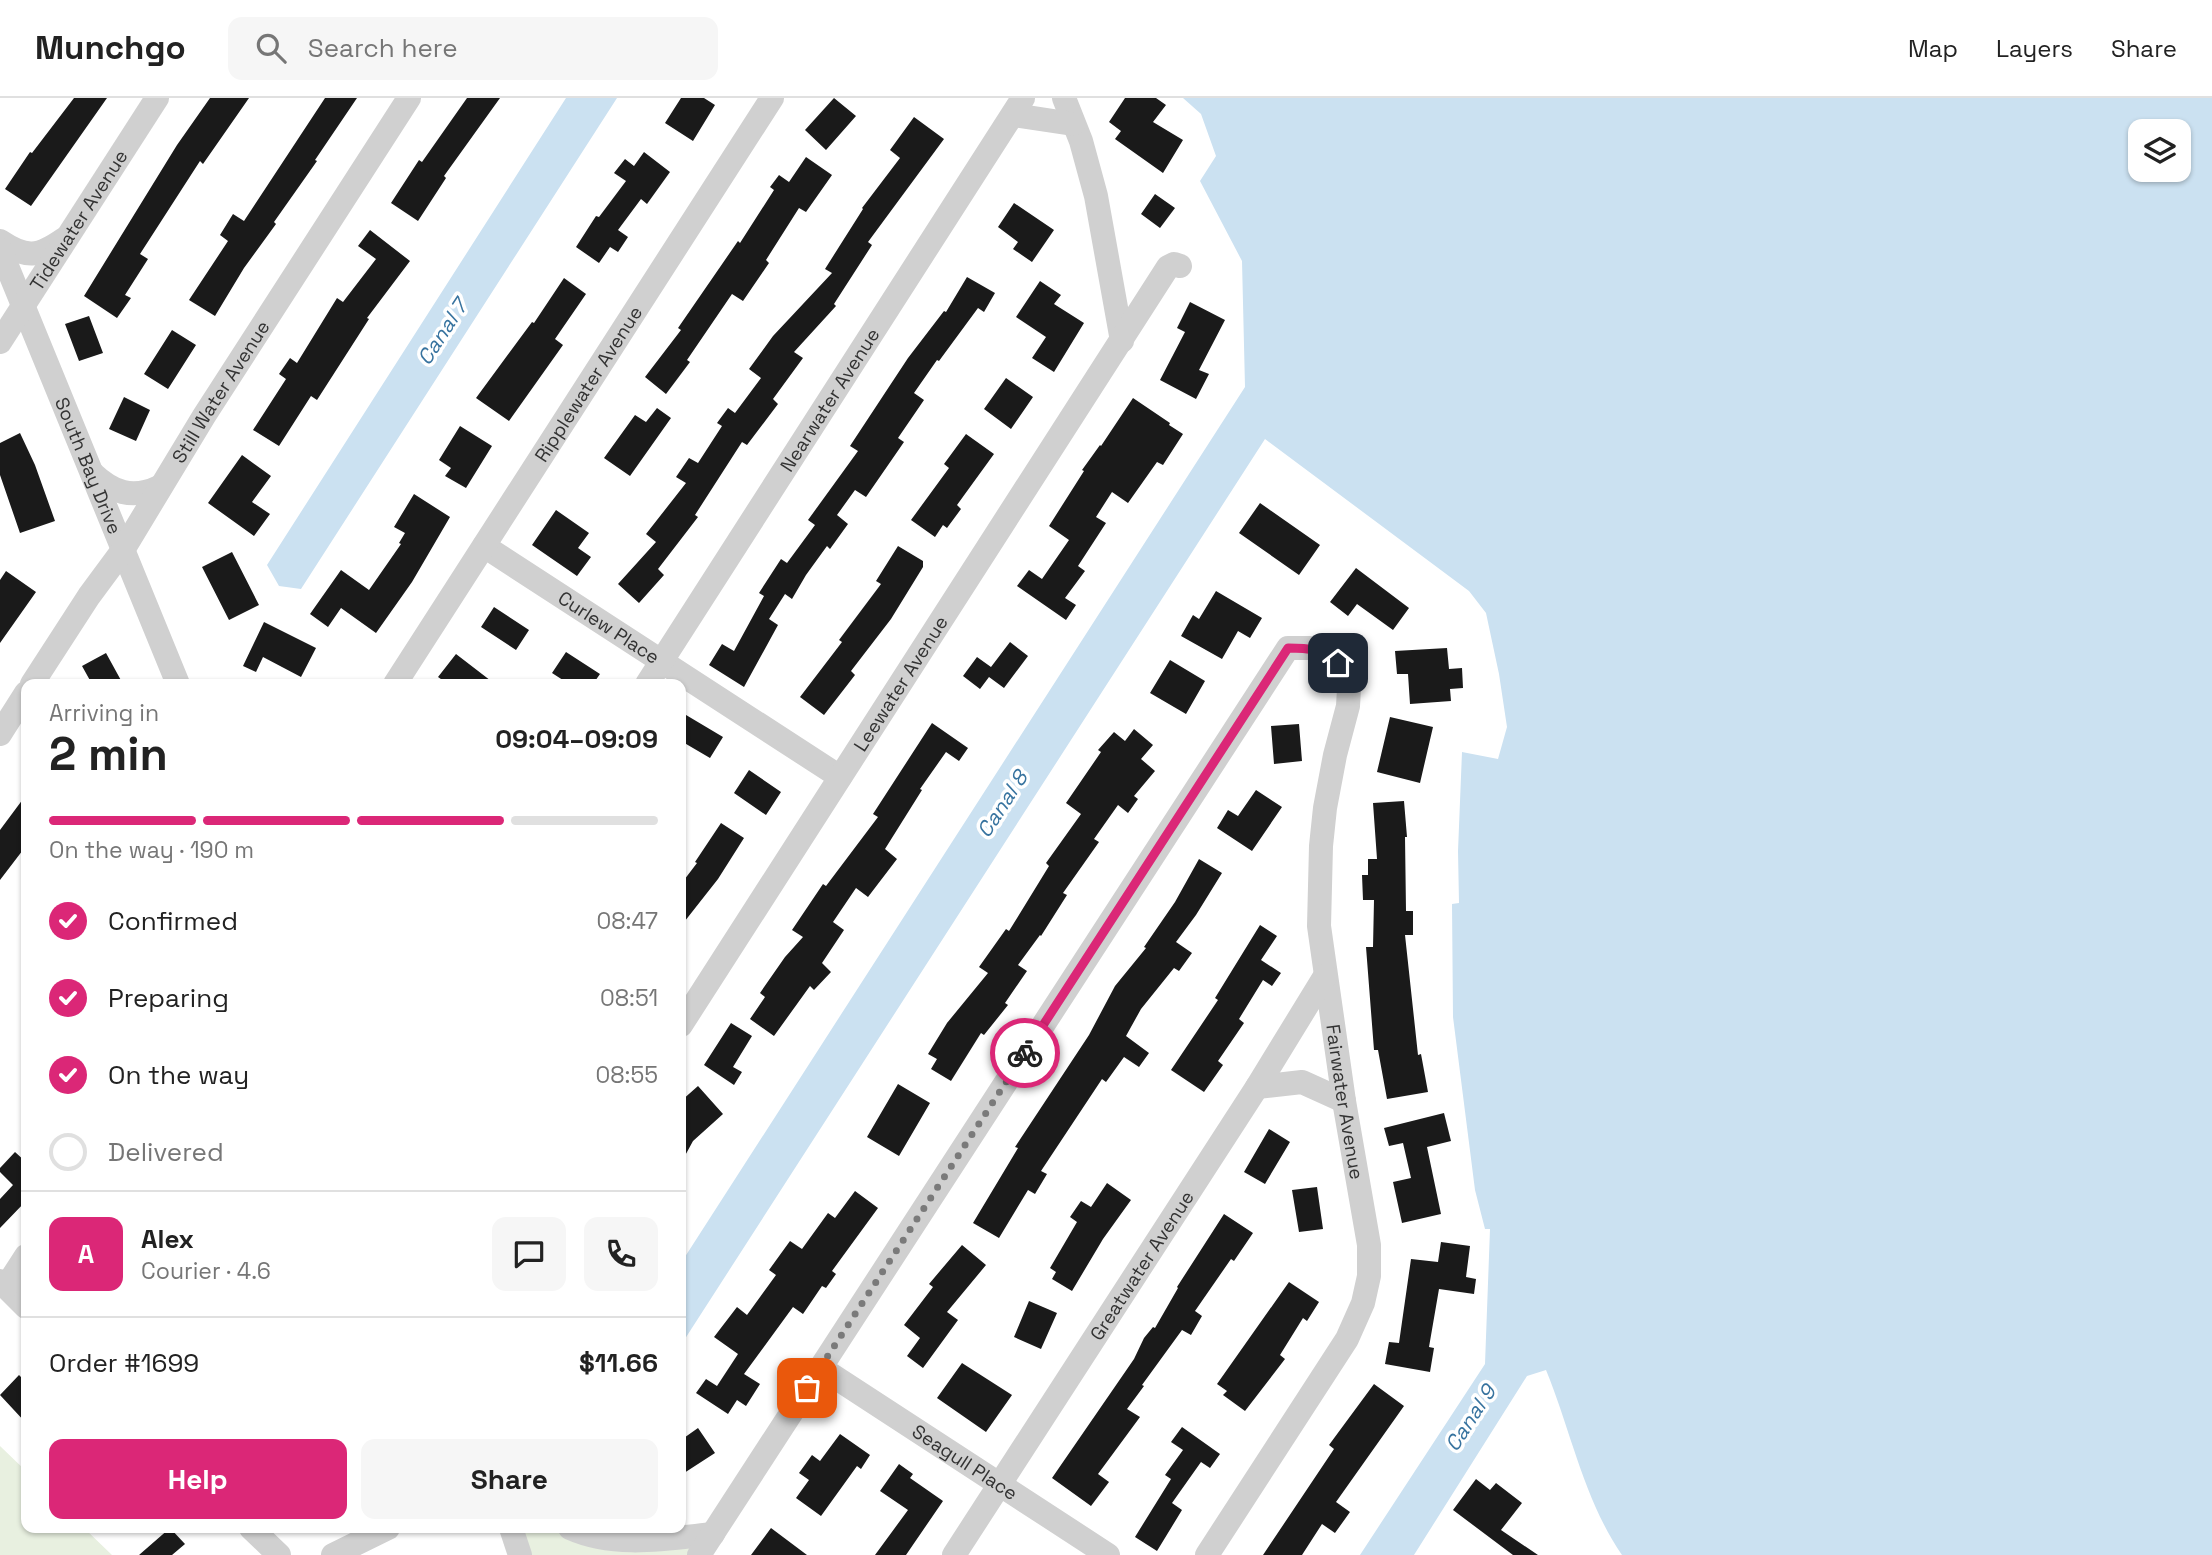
<!DOCTYPE html>
<html lang="en">
<head>
<meta charset="utf-8">
<style>
	body { margin:0; font-family:"Space Grotesk",sans-serif; background:#f6f6f6; color:#222; height:100vh; display:flex; flex-direction:column; font-size:26px; white-space:nowrap }
	* { box-sizing:border-box; margin:0 }
	p { font-size:23px; color:#767676 }
	.icon { flex:none; width:38px; height:38px; fill:none; stroke:currentColor; stroke-width:2; stroke-linecap:round; stroke-linejoin:round }
	.map { position:relative; flex:1; overflow:hidden }
	.side { position:absolute; left:21px; top:581px; width:665px; height:854px; display:flex; flex-direction:column; background:#fff; border-radius:14px; box-shadow:0 2px 5px #0004 }
	.side>* { flex:none }
	.fabs { position:absolute; left:2128px; top:21px; display:grid; gap:14px }
	.fabs a { display:grid; place-items:center; width:63px; height:63px; border-radius:14px; background:#fff; box-shadow:0 2px 5px #0004; font-size:35px }
	.pin { position:absolute; display:grid; place-items:center; width:60px; height:60px; color:#fff; margin:-30px; border-radius:14px; box-shadow:0 4px 10px #0006 }
	.courier { position:absolute; display:grid; place-items:center; width:70px; height:70px; margin:-35px; border:5px solid #db2777; border-radius:50%; background:#fff; color:#222; box-shadow:0 2px 9px #0007 }
	.head em { font-style:normal; font-weight:700 }
	.head div { display:flex; flex-direction:column-reverse }
	.head { display:flex; align-items:center; justify-content:space-between; height:119px; padding:0 28px }
	h1 { font-size:46px; font-weight:700; line-height:52px }
	.bar { display:grid; grid-template-columns:repeat(4,1fr); gap:10px 7px; align-content:center; height:84px; padding:0 28px }
	.bar i { height:9px; border-radius:5px; background:#e0e0e0 }
	.bar .on { background:#db2777 }
	.bar p { grid-column:span 4 }
	.line { display:flex; align-items:center; gap:18px; padding:0 28px; border-top:2px solid #e0e0e0 }
	.line div { flex:1 }
	.round { display:grid; place-items:center; flex:none; width:74px; height:74px; border-radius:14px; background:#f6f6f6 }
	ol { padding:0 28px; list-style:none }
	li { display:flex; align-items:center; gap:21px; height:77px }
	li p { margin-inline-start:auto }
	li .icon { padding:7px; border-radius:50%; background:#db2777; color:#fff; stroke-width:4 }
	li:last-child { color:#767676 }
	li i { width:38px; height:38px; border:4px solid #e0e0e0; border-radius:50% }
	.cta { display:flex; gap:14px; margin-top:auto; padding:14px 28px }
	.cta a { flex:1; height:80px; border-radius:14px; background:#db2777; color:#fff; font-size:28px; font-weight:700; line-height:80px; text-align:center }
	.cta a+a { background:#f6f6f6; color:#222 }
	header { display:flex; align-items:center; gap:42px; box-sizing:border-box; height:98px; padding:0 35px; background:#fff; border-bottom:2px solid #e0e0e0 }
	header strong { font-size:33px }
	nav { display:flex; gap:38px; margin-inline-start:auto; font-size:24px }
	.search { width:490px; height:63px; background:#f6f6f6; display:flex; align-items:center; gap:18px; box-sizing:border-box; padding:0 24px; border-radius:14px; color:#767676; font-size:26px }
	.map>svg:first-child { display:block }
</style>
</head>
<body>
<header>
<strong>Munchgo</strong>
<div class="search"><svg class="icon" aria-label="search" viewBox="0 0 24 24"><circle cx="10" cy="10" r="6"/><path d="M15 15l6 6"/></svg>Search here</div>
<nav><a>Map</a><a>Layers</a><a>Share</a></nav>
</header>
<div class="map">
<svg width="2212" height="1457" viewBox="0 0 2212 1457">
	<rect width="100%" height="100%" fill="#fff"/>
	<path fill="#e8f0e0" d="M0,1348L26,1373V1430H84L112,1457H0Z
		M513,1430H565L706,1440L695,1457H521Z"/>
	<path fill="#cbe1f1" fill-rule="evenodd" d="M566,0H617L301,491L279,488L267,467Z
		M1183,0H2212V1457H1622C1584,1402 1571,1333 1546,1272L1527,1278L1414,1457H1360L1485,1266L1490,1131H1485L1475,1092L1453,919L1452,806L1459,805L1458,753L1462,654L1498,661L1507,629L1499,576L1486,515L1469,493L1265,341L681,1247V1165L1245,289L1242,163L1200,83L1216,58L1201,16ZM2179,33V72H2140V33Z"/>
	<path fill="#1a1a1a" d="M74,0H107L31,108L5,91L30,54L32,55Z
		M210,0H249L203,66L200,63L140,156L148,161L125,197L131,200L117,220L84,198L177,47Z
		M325,0H357L315,62L317,63L274,124L276,126L244,170L215,218L189,202L228,143L220,137L233,116L244,123Z
		M467,0H500L444,78L446,80L418,123L391,105L419,62L422,64Z
		M681,0H704L715,7L693,43L665,25Z
		M834,0L856,18L826,52L805,32Z
		M1125,0H1156L1166,7L1153,24L1183,42L1163,75L1115,41L1121,33L1109,24Z
		M914,19L944,41L868,144L872,147L834,206L836,208L794,254L803,260L773,301L778,306L747,347L742,344L695,417L698,419L658,471L664,477L639,505L618,486L656,444L646,436L686,385L676,379L689,360L698,365L722,328L717,325L728,310L735,315L761,280L749,271L773,238L832,175L825,171L863,111L862,110L900,60L890,52Z
		M644,54L670,74L647,106L641,101L618,132L628,139L618,154L610,149L599,165L576,149L596,118L599,119L626,83L614,75L625,61L634,68Z
		M806,59L832,77L806,114L799,110L766,162L769,165L743,203L732,196L687,262L690,264L666,296L645,279L681,232L678,230L738,143L740,145L774,92L770,89L779,77L789,84Z
		M1155,96L1175,110L1160,130L1141,116Z
		M1014,105L1054,132L1032,164L1013,151L1018,144L998,129Z
		M370,132L410,163L367,220L369,221L317,302L311,298L279,348L253,332L286,281L279,276L290,260L297,265L337,200L343,204L376,161L358,148Z
		M967,179L995,195L984,214L978,210L939,263L937,262L914,295L924,302L898,340L904,344L866,399L855,392L837,417L848,426L830,451L827,448L806,477L792,501L785,496L769,521L778,527L744,589L709,567L722,546L734,553L764,498L759,495L781,461L787,465L815,427L808,422L858,353L850,348L908,260L944,213L946,214Z
		M564,180L586,196L555,241L563,247L509,323L476,300L532,224L534,225Z
		M1040,183L1061,197L1054,206L1084,225L1054,274L1032,260L1046,239L1016,219Z
		M1190,204L1225,222L1199,272L1209,276L1196,301L1160,282L1185,234L1177,230Z
		M89,218L103,255L79,263L65,226Z
		M172,232L196,247L168,291L144,276Z
		M1006,280L1033,299L1011,331L984,311Z
		M124,299L150,312L136,343L109,331Z
		M1133,300L1170,325L1169,327L1183,336L1163,367L1157,364L1128,405L1112,394L1096,419L1106,425L1078,468L1085,473L1065,500L1076,507L1066,522L1017,488L1029,472L1042,481L1069,442L1049,428L1084,373L1082,372L1100,347L1101,348Z
		M657,310L671,320L630,378L604,360L635,317L646,324Z
		M460,328L492,348L466,390L445,378L451,370L439,362Z
		M20,335L35,367L55,423L20,435L0,377V345Z
		M966,336L994,356L957,407L961,411L947,430L943,427L935,439L911,422L949,370L944,366Z
		M242,357L271,378L252,404L270,416L254,438L208,405Z
		M414,396L450,419L412,484L376,535L341,510L328,529L310,516L341,472L369,492L401,446L399,445L405,435L394,429Z
		M1260,405L1320,447L1299,477L1239,435Z
		M556,412L589,435L578,450L591,459L577,478L532,447Z
		M898,448L923,463V469L891,521L851,573L855,577L824,617L800,599L842,544L839,542L881,486L876,483Z
		M232,454L259,507L229,522L202,469Z
		M1356,470L1409,510L1393,532L1357,506L1348,518L1330,504Z
		M6,473L36,494L0,545V482Z
		M1216,493L1262,520L1250,540L1238,533L1222,561L1181,538L1193,517L1199,521Z
		M494,509L529,532L516,552L481,529Z
		M264,524L316,550L301,579L263,559L256,574L243,568Z
		M1010,544L1028,558L1004,590L989,579L980,591L963,578L977,559L991,569Z
		M1447,550L1449,571L1462,570L1463,590L1450,591L1451,603L1410,606L1408,576H1397L1395,553Z
		M566,554L600,576L593,586H569L552,575Z
		M106,555L123,586H92L82,568Z
		M456,556L495,586H448L438,579Z
		M1170,562L1205,583L1186,616L1150,595Z
		M681,614L723,639L710,660L681,643Z
		M1390,619L1433,629L1420,685L1377,674Z
		M932,625L968,650L959,663L946,654L920,691L922,692L885,751L897,761L868,799L856,790L833,824L844,832L822,865L831,874L814,892L810,888L774,938L750,921L765,899L760,895L785,859L803,839L792,832L823,786L826,788L878,719L873,716Z
		M1299,626L1302,663L1274,666L1271,628Z
		M1134,631L1153,647L1141,661L1155,673L1134,698L1138,701L1128,715L1118,707L1094,741L1099,744L1063,795L1067,797L1041,838L1040,837L1018,867L1027,873L1005,905L1008,907L984,937L981,935L951,983L931,971L937,961L928,956L947,925L988,875L979,869L1006,831L1009,833L1049,768L1046,765L1081,716L1066,705L1101,654L1098,652L1114,634L1125,643Z
		M749,672L781,694L766,717L734,695Z
		M1256,692L1282,709L1252,753L1217,730L1228,712L1238,718Z
		M26,697V748L0,782V732Z
		M1404,703L1407,739H1405L1406,813H1413V837H1405L1418,957L1421,956L1428,994L1387,1001L1378,952H1374L1366,849H1373L1374,802H1363L1362,777H1368V761H1377L1373,705Z
		M721,725L744,740L718,781L681,828V786L697,765L695,764Z
		M1199,761L1222,775L1196,817L1176,844L1192,855L1179,873L1174,870L1141,911L1126,938L1149,955L1139,969L1124,959L1106,984L1102,981L1041,1073L1047,1076L1035,1096L1028,1092L999,1140L973,1125L1018,1050L1015,1049L1089,937L1115,888L1146,850L1144,849L1175,804Z
		M1260,827L1277,838L1261,862L1281,875L1272,888L1263,882L1239,921L1244,925L1218,963L1223,967L1204,994L1171,972L1218,902L1215,900Z
		M731,925L752,938L733,969L742,974L734,987L704,967Z
		M898,986L930,1005L899,1058L867,1039Z
		M698,988L723,1016L693,1043L681,1065V1003Z
		M1444,1015L1451,1043L1427,1049L1441,1116L1402,1125L1393,1084L1411,1080L1403,1045L1389,1048L1384,1030Z
		M1269,1031L1290,1044L1265,1086L1244,1074Z
		M15,1054L26,1064V1103L0,1130V1101L13,1087L0,1074V1070Z
		M1107,1085L1131,1102L1103,1141L1072,1193L1052,1181L1056,1174L1050,1170L1077,1124L1070,1119L1081,1103L1091,1109Z
		M1317,1089L1323,1131L1299,1134L1292,1092Z
		M855,1093L878,1110L832,1173L836,1176L826,1190L822,1188L803,1216L793,1209L744,1276L760,1286L746,1308L737,1302L728,1316L696,1295L706,1281L717,1288L738,1256L714,1239L737,1209L747,1217L776,1177L769,1172L790,1143L802,1151L828,1115L835,1120Z
		M1224,1116L1253,1135L1234,1163L1231,1161L1195,1213L1202,1218L1191,1237L1182,1232L1142,1287L1144,1288L1127,1311L1140,1319L1098,1376L1109,1384L1091,1408L1052,1380L1134,1261L1144,1240L1153,1229L1155,1230L1178,1190L1177,1189Z
		M1441,1144L1470,1148L1466,1179L1476,1181L1474,1196L1439,1191L1429,1249L1434,1250L1430,1274L1385,1266L1389,1244L1399,1245L1411,1161L1438,1164Z
		M962,1147L986,1167L947,1214L958,1222L923,1270L907,1258L920,1240L904,1227L933,1189L929,1186Z
		M1289,1184L1319,1204L1307,1223L1303,1220L1280,1257L1285,1261L1245,1313L1223,1297L1227,1293L1217,1286Z
		M1029,1203L1057,1215L1041,1251L1014,1239Z
		M962,1265L1012,1297L986,1334L937,1300Z
		M19,1277L26,1284V1325L0,1297Z
		M1374,1286L1404,1308L1336,1404L1350,1414L1335,1435L1322,1426L1302,1457H1263L1334,1351L1329,1347Z
		M1182,1329L1220,1356L1210,1370L1201,1364L1172,1405L1182,1412L1157,1453L1135,1439L1171,1381L1165,1377L1183,1352L1171,1344Z
		M698,1330L715,1355L681,1377V1342Z
		M840,1336L870,1357L861,1371L857,1368L821,1418L796,1400L809,1382L799,1375L812,1357L820,1363Z
		M899,1366L913,1376L910,1380L943,1403L906,1457H875L908,1412L880,1393Z
		M1476,1381L1490,1392L1496,1385L1522,1405L1501,1432L1538,1457H1513L1453,1412Z
		M170,1430L185,1446L172,1457H139Z
		M771,1430L807,1457H751Z"/>
	<g fill="none" stroke-linecap="round" stroke-linejoin="round">
		<g stroke="#d0d0d0" stroke-width="24">
			<path d="M1064,0L1081,43L1096,98L1122,243"/>
			<path d="M1013,17L1073,26"/>
			<path d="M0,143C27,161 38,159 64,141"/>
			<path id="s1" d="M0,151L178,586"/>
			<path id="s2" d="M0,244L157,0"/>
			<path d="M92,375C112,394 132,402 159,389"/>
			<path id="s3" d="M484,448L840,679"/>
			<path id="s4" d="M32,586L89,498L123,452L204,318L409,0"/>
			<path id="s5" d="M395,586L772,0"/>
			<path id="s6" d="M647,586L1023,0"/>
			<path d="M0,636L26,595"/>
			<path id="s7" d="M681,927L1168,169L1174,166L1180,168"/>
			<path d="M1257,989L1302,984L1344,1003"/>
			<path d="M0,1183L26,1209"/>
			<path d="M6,1189L26,1158"/>
			<path id="s8" d="M821,1270L1108,1457"/>
			<path d="M251,1430L279,1457"/>
			<path d="M511,1430L520,1457"/>
			<path d="M570,1430C615,1450 665,1441 713,1436"/>
			<path d="M333,1457L388,1430"/>
			<path id="s9" d="M699,1457L1288,550H1310L1328,556L1338,565L1345,577L1349,591L1348,608L1335,657L1325,710L1321,748L1319,828L1344,1003L1369,1147V1178L1363,1205L1347,1241L1207,1457"/>
			<path id="s10" d="M954,1457L1257,989L1325,878"/>
		</g>
	</g>
	<g fill="none" stroke-linecap="round" stroke-linejoin="round">
		<path stroke="#7a7a7a" stroke-width="7" stroke-dasharray="0 12.6" d="M807,1290L1025,955"/>
		<path stroke="#db2777" stroke-width="9" d="M1025,955L1288,550C1308,550 1322,551 1338,565"/>
	</g>
	<g text-anchor="middle" dominant-baseline="central" stroke-width="7" stroke-linejoin="round" paint-order="stroke">
		<g font-size="19" fill="#333" stroke="#fff">
			<text stroke="none"><textPath href="#s2" startOffset="145">Tidewater Avenue</textPath></text>
			<text stroke="none"><textPath href="#s5" startOffset="357">Ripplewater Avenue</textPath></text>
			<text stroke="none"><textPath href="#s4" startOffset="348">Still Water Avenue</textPath></text>
			<text stroke="none"><textPath href="#s6" startOffset="338">Nearwater Avenue</textPath></text>
			<text stroke="none"><textPath href="#s1" startOffset="234">South Bay Drive</textPath></text>
			<text stroke="none"><textPath href="#s3" startOffset="149">Curlew Place</textPath></text>
			<text stroke="none"><textPath href="#s7" startOffset="406">Leewater Avenue</textPath></text>
			<text stroke="none"><textPath href="#s9" startOffset="1582">Fairwater Avenue</textPath></text>
			<text stroke="none"><textPath href="#s10" startOffset="345">Greatwater Avenue</textPath></text>
			<text stroke="none"><textPath href="#s8" startOffset="172">Seagull Place</textPath></text>
		</g>
		<g font-size="21" font-style="italic" fill="#37739f" stroke="#fff">
			<text transform="translate(442 234) rotate(-57)">Canal 7</text>
			<text transform="translate(1002 706) rotate(-57)">Canal 8</text>
			<text transform="translate(1470 1320) rotate(-57)">Canal 9</text>
		</g>
	</g>
</svg>
<div class="fabs">
<a><svg class="icon" aria-label="layers" viewBox="0 0 24 24"><path d="M12 4l9 5-9 5-9-5zM3 14l9 5 9-5"/></svg></a>
</div>
<div class="pin" style="left:807px;top:1290px;background:#ea580c"><svg class="icon" aria-label="bag" viewBox="0 0 24 24"><path d="M5 8h14l-1 12H6zM9 8a3 3 0 0 1 6 0"/></svg></div>
<div class="pin" style="left:1338px;top:565px;background:#1f2937"><svg class="icon" aria-label="home" viewBox="0 0 24 24"><path d="M3 11l9-7 9 7M6 9v11h12V9"/></svg></div>
<div class="courier" style="left:1025px;top:955px"><svg class="icon" aria-label="bike" viewBox="0 0 24 24"><circle cx="6" cy="16" r="4"/><circle cx="18" cy="16" r="4"/><path d="M6 16l4-8h5l3 8M10 8l3 8H6M13 5h3"/></svg></div>
<section class="side">
<div class="head"><div><h1>2 min</h1><p>Arriving in</p></div><em>09:04–09:09</em></div>
<div class="bar"><i class="on"></i><i class="on"></i><i class="on"></i><i></i><p>On the way · 190 m</p></div>
<ol>
<li><svg class="icon" aria-label="check" viewBox="0 0 24 24"><path d="M5 12l5 5 9-10"/></svg>Confirmed<p>08:47</p></li>
<li><svg class="icon" aria-label="check" viewBox="0 0 24 24"><path d="M5 12l5 5 9-10"/></svg>Preparing<p>08:51</p></li>
<li><svg class="icon" aria-label="check" viewBox="0 0 24 24"><path d="M5 12l5 5 9-10"/></svg>On the way<p>08:55</p></li>
<li><i></i>Delivered</li>
</ol>
<div class="line" style="height:126px"><b class="round" style="background:#db2777;color:#fff">A</b><div><b>Alex</b><p>Courier · 4.6</p></div><a class="round"><svg class="icon" aria-label="chat" viewBox="0 0 24 24"><path d="M4 5h16v11H9l-5 4z"/></svg></a><a class="round"><svg class="icon" aria-label="phone" viewBox="0 0 24 24"><path d="M5 4h4l2 5-3 2q2 4 5 5l2-3 5 2v4C11 20 4 13 5 4z"/></svg></a></div>
<div class="line" style="height:91px"><div>Order #1699</div><b>$11.66</b></div>
<div class="cta"><a>Help</a><a>Share</a></div>
</section>
</div>
</body>
</html>
